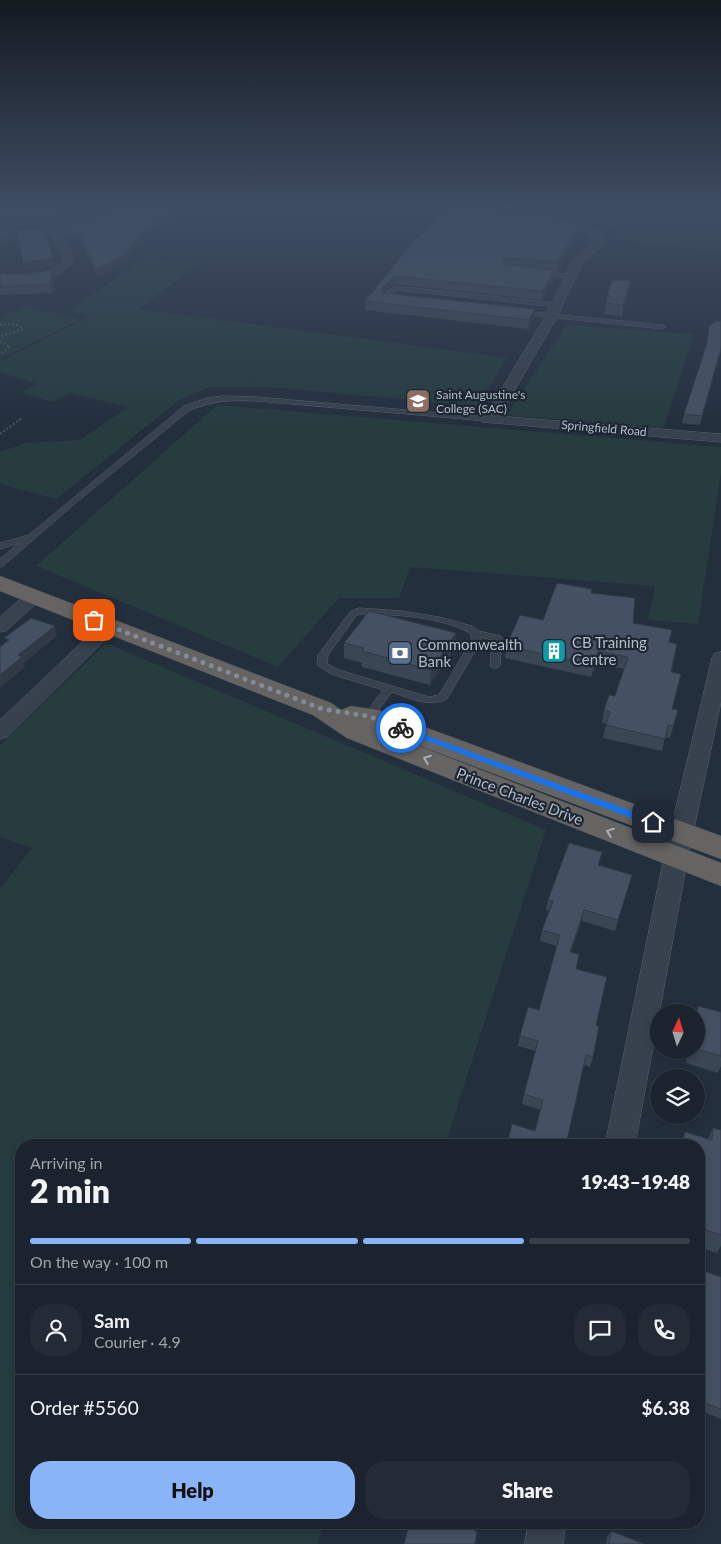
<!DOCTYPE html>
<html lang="en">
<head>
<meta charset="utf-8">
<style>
	body { margin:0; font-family:Lato,sans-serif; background:#242b36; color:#f1f3f6; height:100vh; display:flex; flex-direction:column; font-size:19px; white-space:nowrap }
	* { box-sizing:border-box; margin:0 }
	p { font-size:16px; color:#a0a4aa }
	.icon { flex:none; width:28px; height:28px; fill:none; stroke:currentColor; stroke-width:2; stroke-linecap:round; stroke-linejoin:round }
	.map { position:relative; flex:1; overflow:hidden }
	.sheet { position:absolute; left:15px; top:1139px; width:690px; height:390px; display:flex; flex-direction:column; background:#1b232e; border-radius:20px; box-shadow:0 2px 8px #0003,0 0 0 1px #39404a }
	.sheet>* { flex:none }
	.needle { width:32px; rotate:4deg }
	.fabs { position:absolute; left:650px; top:1004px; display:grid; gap:10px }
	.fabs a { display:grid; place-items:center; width:55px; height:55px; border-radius:50%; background:#1b232e; box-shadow:0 2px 8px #0003,0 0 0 1px #39404a; font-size:25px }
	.pin { position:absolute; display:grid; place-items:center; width:42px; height:42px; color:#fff; margin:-21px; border-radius:10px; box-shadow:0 2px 8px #0006 }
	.courier { position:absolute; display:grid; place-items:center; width:50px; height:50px; margin:-25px; border:4px solid #1a73e8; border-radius:50%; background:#fff; color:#222; box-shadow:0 1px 6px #0007 }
	.head em { font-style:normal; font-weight:800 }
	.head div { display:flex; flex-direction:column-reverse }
	.head { display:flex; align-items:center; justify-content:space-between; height:85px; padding:0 15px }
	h1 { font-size:32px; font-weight:800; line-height:38px }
	.bar { display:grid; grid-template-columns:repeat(4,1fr); gap:8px 5px; align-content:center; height:60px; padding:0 15px }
	.bar i { height:6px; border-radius:4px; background:#39404a }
	.bar .current { background:#8ab4f8 }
	.bar p { grid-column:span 4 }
	.line { display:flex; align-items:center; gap:12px; padding:0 15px; border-top:1px solid #39404a }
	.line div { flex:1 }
	.round { display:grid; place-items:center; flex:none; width:52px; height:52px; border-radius:20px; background:#242b36 }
	.primary-button { display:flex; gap:10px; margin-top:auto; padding:10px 15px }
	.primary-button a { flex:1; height:58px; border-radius:20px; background:#8ab4f8; color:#111; font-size:20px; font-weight:800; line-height:58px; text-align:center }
	.primary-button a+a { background:#242b36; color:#f1f3f6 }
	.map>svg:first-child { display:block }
</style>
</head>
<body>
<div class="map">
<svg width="721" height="1544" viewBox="0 0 721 1544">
	<rect width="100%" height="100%" fill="#242f3e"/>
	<path fill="#263c3f" d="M575,210L705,211L703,216L721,219V249L720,252L616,239L618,231L575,219Z
		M145,257L197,265L139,309L507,358L477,406L269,387H210L179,400L56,499L0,484V452L26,443L80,440L128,407L69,393L53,402L21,393L37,384L0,372V361L90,317L71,310Z
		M25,306L80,320L0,359V317Z
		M567,325L694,334L664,428L507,415Z
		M217,405L721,447V474L698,624L648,620L655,586L410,567L399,598H339L278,667L36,566Z
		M106,643L546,830L445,1145H21V1522L324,1523L317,1544H0V889L32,848L0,837V745Z"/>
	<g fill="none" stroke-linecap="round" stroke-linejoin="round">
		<defs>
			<path id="service" d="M538,272L570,274L573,276L570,278L540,275Z
				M394,286L557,303L560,305L557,307L396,290L390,297L395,298V300H383V298Z
				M521,311L663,325L666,327L663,329L519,314L518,313Z
				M224,396L257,397L487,417L491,419L487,421L257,401C229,400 216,400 190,410L79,500L3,566L0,567V559L19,543L0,549V543L29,535L184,406L207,398Z
				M359,608L402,611L439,617L472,626L479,631L500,636L502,638L500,666L495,669L490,666L492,640L481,637V641L447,699C429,708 409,698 392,692L369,723H361L360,721L361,719L383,690L331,674L317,665L318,655L350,612ZM361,614C393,614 444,617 471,634V641L439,695L429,697L339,670L327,664L328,655L356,616Z"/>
			<path id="minor" d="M109,210H121L92,225L59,233L72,254L73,261C63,276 39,284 21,279L20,277L21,275C36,271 51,274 63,261L62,254L50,235L0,234V228C39,231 74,228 109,210Z
				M502,210H519L591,227L601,232L606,238L604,245L583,262L557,317L509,400L497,416L721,434V442L482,422L480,419L496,398L545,317L573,260L595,242L596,239L584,231L504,212Z
				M712,210H721L717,217L714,218L709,215Z
				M33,592L39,593L42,597L39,601L6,631L0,632V617L27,593Z
				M109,621L115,622L118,626L115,630L7,737L0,739V720L103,622Z
				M721,652V702L688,857L635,1145H605L664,857L712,658L714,654Z
				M529,1522H566L563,1544H525Z"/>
			<path id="trunk" d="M0,576L331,703L341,710L351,706L378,710L721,836V859L362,724L721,863V886L347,738L313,715L0,591Z"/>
		</defs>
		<use href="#service" stroke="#565f6c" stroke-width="1"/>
		<use href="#minor" stroke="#565f6c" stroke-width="1"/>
		<use href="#trunk" stroke="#434c59" stroke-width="1"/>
		<path stroke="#44595c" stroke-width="2" stroke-dasharray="2 2" stroke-linecap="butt" d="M0,325L14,324L21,327L22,330L0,336
			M0,341L10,347L0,354
			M0,434L22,418"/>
		<use href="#service" fill="#38414e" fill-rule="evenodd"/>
		<use href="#minor" fill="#38414e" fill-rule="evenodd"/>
		<use href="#trunk" fill="#656462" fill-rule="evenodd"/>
	</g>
	<path fill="#3b4654" d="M0,210H104L82,219L56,225L0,227Z
		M110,210H190L154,231L148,230L127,261L98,277L79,238L63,234L62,226L92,219Z
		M510,216L553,220L576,230L575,238L557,271H554L553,278L542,300L394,284L386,293L535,309L534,317L528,329L365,310V301L420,237Z
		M0,273L6,274L55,277L52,293L0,295Z
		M629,292L622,316L604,314L607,295Z
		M721,321V350L700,425L682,423L684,414Z
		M592,589L591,593L633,623L669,642L672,709L678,710L670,738L665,737L662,751L603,738L606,724L602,723L604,710L615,696L624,669L596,663L591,677L505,658L506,646L543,620Z
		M344,643L455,648L430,685L362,667V663L344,658Z
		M599,866L629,886L615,931L582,921L571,952L596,1025L593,1057L590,1067L584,1065L535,1131L541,1110L522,1104L524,1094L536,1051L518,1046L520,1036L539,1010L557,946L540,941L542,930L549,911L546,910L548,900Z
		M698,1006L721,1012V1066L718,1073L686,1063L688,1050H696V1012Z
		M713,1128L721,1130V1246L717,1253L699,1247V1145H680L685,1132L708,1139Z
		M699,1269L721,1287V1419L699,1410Z
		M611,1531L644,1544H606L607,1537Z"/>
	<path fill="#303945" d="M85,210H104L82,219L56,225L54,217Z
		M177,210H190L154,231L153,223Z
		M147,223L148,230L127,261L98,277L96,269Z
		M576,230L575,238L557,271L558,262Z
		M17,231L18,238L0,246V237Z
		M54,258L55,266L24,271L23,263Z
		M53,269L55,277L52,293L50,284Z
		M554,270L553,278L542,300L543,291Z
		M394,276V284L381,298V289Z
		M631,281L629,292L622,316L623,305Z
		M535,309L534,317L528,329L529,320Z
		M721,348V350L700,425L702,416Z
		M55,626L57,636L24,663L25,667L0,688V675L18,655Z
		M456,633L455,648L430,685L431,670Z
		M598,651L596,663L591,677L594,665Z
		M584,910L582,921L568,962L570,952Z"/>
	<path fill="#455162" stroke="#303945" d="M0,210H85L54,217L0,219Z
		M110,210H177L153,223H147L126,254L96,269L78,230L62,226L92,219Z
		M445,210H489L510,216L540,214L550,217L553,220H566L576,230L558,262L504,258L502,259L506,264L554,270L543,291L394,276L381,289L383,293L535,309L529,320L365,301L417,237H420Z
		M0,228L43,229L54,258L23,263L17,231L0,237Z
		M53,269L50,284L0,287V273L6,274H30Z
		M613,280L631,281L623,305L606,303L609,295H607Z
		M715,321H721V348L702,416L684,414L707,343L709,327Z
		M557,583L592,589L591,593L635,598L633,623L672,630L669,642L677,644L671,672L681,674L672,709L678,710L673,726L668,725L665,739L606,725L610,712L604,710L609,695L615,696L628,657L598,651L594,665L506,646L520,615L543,620Z
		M369,611L456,633L431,670L362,651L364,648L344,643Z
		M31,618L55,626L18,655L22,657L0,675V647L9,640L4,638Z
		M569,843L602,852L598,865L632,875L618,920L584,910L570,952L579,954L576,969L607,977L596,1025L599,1026L593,1057L586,1055L566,1145H507L512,1124L535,1131L543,1100L524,1094L538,1041L520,1036L528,1007L539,1010L560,935L542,930L553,901L548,900Z
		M698,1006L721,1012V1056L696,1049V1019Z
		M713,1128L721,1130V1235L699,1228V1145H683L685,1132L712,1140Z
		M699,1269L721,1277V1409L699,1401Z
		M410,1522H473L472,1529L477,1532L475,1544H404Z
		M611,1531L644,1544H609Z"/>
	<defs><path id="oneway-chevron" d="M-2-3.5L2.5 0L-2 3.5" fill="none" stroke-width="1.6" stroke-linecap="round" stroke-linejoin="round" transform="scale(1.25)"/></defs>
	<g stroke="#a8afba">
		<use href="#oneway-chevron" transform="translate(427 759) rotate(-159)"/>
		<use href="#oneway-chevron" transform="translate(610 832) rotate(-159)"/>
	</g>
	<linearGradient id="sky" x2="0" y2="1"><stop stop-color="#141a22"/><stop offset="0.49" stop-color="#3f4d63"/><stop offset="1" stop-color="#3f4d63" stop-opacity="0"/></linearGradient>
	<rect width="721" height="426" fill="url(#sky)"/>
	<path fill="#1a73e8" d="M401,726L656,820L657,822L653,826L650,825L398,730V727Z"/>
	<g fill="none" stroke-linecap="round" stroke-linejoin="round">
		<path stroke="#828b98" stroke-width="5" stroke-dasharray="0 9" d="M94,620L322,709L368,716L401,728"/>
	</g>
	<defs>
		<symbol id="school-square" viewBox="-11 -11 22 22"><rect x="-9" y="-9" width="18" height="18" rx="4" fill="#8d6e63" stroke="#1d2633"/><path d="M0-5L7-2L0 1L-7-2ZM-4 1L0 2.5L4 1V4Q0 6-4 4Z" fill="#fff"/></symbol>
		<symbol id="building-square" viewBox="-11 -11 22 22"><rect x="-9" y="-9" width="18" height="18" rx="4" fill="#0f9aa8" stroke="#1d2633"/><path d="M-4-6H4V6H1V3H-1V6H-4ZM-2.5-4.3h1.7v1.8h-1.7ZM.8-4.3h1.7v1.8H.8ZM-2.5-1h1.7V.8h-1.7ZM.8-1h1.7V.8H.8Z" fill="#fff"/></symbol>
		<symbol id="bank-square" viewBox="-11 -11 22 22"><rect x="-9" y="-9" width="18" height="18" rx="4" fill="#5c6f8a" stroke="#1d2633"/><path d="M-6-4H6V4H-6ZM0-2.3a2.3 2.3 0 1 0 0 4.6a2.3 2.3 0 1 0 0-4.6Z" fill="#fff"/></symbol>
	</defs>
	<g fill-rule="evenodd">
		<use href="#school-square" x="404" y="387" width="28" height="28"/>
		<use href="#building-square" x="540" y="637" width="28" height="28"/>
		<use href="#bank-square" x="386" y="639" width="28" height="28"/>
	</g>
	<g text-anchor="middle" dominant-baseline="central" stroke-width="4.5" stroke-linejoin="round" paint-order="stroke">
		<g font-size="12" fill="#b4bcc9" stroke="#1d2633" text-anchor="start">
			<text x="436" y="394">Saint Augustine's<tspan x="436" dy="14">College (SAC)</tspan></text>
		</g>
		<g font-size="12" fill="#b4bcc9" stroke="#1d2633">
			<text transform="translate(604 428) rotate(5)">Springfield Road</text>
		</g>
		<g font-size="15" fill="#b4bcc9" stroke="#1d2633" text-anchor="start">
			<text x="572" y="642">CB Training<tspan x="572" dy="17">Centre</tspan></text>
			<text x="418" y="644">Commonwealth<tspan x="418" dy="17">Bank</tspan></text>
		</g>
		<g font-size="15" fill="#b4bcc9" stroke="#1d2633">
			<text transform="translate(520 796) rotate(21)">Prince Charles Drive</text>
		</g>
	</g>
</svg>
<div class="fabs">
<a><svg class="needle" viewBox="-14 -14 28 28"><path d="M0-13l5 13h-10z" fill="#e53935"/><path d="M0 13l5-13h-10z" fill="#a0a4aa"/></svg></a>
<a><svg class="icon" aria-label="layers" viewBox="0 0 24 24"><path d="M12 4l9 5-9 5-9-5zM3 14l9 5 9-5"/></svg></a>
</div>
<div class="pin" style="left:94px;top:620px;background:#ea580c"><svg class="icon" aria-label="bag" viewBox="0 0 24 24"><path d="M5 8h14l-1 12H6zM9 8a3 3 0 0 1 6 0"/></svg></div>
<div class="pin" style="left:653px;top:822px;background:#1f2937"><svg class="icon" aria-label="home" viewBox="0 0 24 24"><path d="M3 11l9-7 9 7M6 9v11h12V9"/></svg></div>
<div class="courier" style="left:401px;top:728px"><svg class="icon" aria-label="bike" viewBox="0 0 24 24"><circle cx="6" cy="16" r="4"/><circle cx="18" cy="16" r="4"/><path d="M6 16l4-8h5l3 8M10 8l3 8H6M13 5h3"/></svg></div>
<section class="sheet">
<div class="head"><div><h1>2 min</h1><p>Arriving in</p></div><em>19:43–19:48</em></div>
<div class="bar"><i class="current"></i><i class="current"></i><i class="current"></i><i></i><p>On the way · 100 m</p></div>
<div class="line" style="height:90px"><a class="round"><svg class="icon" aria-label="person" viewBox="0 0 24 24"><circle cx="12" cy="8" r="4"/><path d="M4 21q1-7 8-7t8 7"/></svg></a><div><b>Sam</b><p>Courier · 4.9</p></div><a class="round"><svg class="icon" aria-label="chat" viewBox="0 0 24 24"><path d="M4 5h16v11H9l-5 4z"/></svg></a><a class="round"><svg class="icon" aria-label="phone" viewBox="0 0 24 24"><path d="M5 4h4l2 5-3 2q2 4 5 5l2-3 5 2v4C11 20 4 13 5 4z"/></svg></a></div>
<div class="line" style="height:65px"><div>Order #5560</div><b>$6.38</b></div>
<div class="primary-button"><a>Help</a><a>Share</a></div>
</section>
</div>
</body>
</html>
